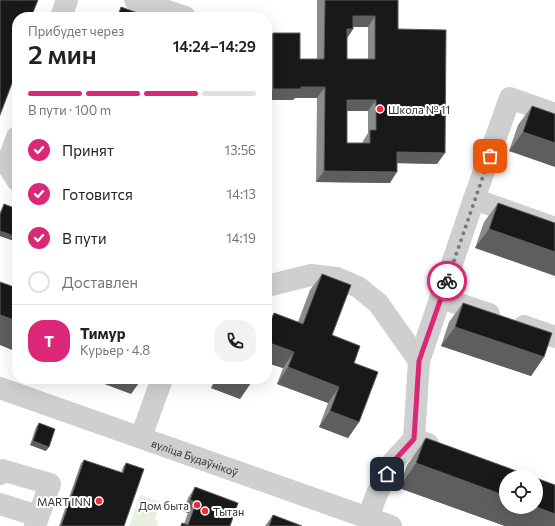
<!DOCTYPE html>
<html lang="ru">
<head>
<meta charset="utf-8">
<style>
	body { margin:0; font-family:Commissioner,sans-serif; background:#f2f2f2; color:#222; height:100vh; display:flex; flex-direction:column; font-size:15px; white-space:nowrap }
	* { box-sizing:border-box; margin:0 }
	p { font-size:13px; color:#767676 }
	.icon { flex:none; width:22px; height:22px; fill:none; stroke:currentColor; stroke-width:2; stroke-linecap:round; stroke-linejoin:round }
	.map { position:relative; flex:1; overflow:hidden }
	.details { position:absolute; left:12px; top:12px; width:260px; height:372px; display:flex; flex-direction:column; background:#fff; border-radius:16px; box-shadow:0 4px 16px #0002 }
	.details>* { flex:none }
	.controls { position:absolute; left:499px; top:470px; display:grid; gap:8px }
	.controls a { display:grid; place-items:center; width:44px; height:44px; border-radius:50%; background:#fff; box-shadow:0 4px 16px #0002; font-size:20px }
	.pin { position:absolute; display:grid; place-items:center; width:34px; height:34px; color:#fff; margin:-17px; border-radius:8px; box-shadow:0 2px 6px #0006 }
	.courier { position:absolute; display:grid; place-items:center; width:40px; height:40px; margin:-20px; border:3px solid #db2777; border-radius:50%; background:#fff; color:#222; box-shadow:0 1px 5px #0007 }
	.head em { font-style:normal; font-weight:600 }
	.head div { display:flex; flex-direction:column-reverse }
	.head { display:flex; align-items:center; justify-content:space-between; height:68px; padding:0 16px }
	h1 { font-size:26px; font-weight:600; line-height:30px }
	.bar { display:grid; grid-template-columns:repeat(4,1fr); gap:6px 4px; align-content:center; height:48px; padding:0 16px }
	.bar i { height:5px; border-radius:3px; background:#e0e0e0 }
	.bar .active { background:#db2777 }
	.bar p { grid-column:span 4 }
	.line { display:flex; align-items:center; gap:10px; padding:0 16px; border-top:1px solid #e0e0e0 }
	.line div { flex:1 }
	.round { display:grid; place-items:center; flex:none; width:42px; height:42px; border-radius:16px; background:#f2f2f2 }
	ol { padding:0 16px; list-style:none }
	li { display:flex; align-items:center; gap:12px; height:44px }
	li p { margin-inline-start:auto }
	li .icon { padding:4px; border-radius:50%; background:#db2777; color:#fff; stroke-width:4 }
	li:last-child { color:#767676 }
	li i { width:22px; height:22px; border:2px solid #e0e0e0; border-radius:50% }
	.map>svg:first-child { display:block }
</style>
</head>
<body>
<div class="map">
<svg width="555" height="526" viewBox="0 0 555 526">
	<rect width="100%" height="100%" fill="#fff"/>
	<path fill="#e8efe0" d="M140,495L161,502L155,520L158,521L157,526H129Z"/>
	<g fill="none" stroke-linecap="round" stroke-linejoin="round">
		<g stroke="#cfcfcf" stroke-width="22">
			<path d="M135,0L185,17"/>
			<path d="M61,17L67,0"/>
			<path d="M0,162L7,164L17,137"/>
			<path d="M7,164L17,180"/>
			<path d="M474,199L510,98L555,114"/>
			<path d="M267,286L311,275L337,278L358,287L378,303L419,361"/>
			<path d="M441,298L489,314"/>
			<path d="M524,326L555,337"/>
			<path id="s1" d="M0,388L391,526"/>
			<path d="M141,437L162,379"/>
			<path d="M414,439L419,361L474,199L555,228"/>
			<path d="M0,474L2,470L50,484L35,526"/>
			<path d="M0,504L38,516"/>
			<path d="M368,518L376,496L393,462L414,439L428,444"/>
		</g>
	</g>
	<path fill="#8c8c8c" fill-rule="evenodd" d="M317,0H398V29L437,164L397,163L390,183L316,182L317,98H295L293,100H267V42L273,33L300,59H317ZM353,27H368V59H347V38L353,29ZM347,111H368V133L363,141V143H347Z
		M121,7L137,17H117L119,11Z
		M532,106L555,114L509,151L518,125Z
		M498,203L555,223L475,248L484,222Z
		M4,204L17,242L0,236V212Z
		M322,274L332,335L354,363L359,422L348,438L319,427L328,403L277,384L283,368L267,363V323L274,313L298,322L310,290Z
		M463,303L544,357L531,376L441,346L449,322Z
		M215,379H253L240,399L211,388Z
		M39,423L46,451L30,445L36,427Z
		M424,441L555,526H505L399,488L407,465Z
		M84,460L121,473L123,467L126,463L124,526H59L81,463Z
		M195,487L230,526H180L182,523L184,524L188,513L183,511L188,498Z
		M273,515L302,526H265Z"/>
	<path fill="#5e5e5e" d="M353,16H375L368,27H346Z
		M347,29H353L346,40Z
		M301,87H325L317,98H295L293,100H267V97L273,89Z
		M347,100H376L368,111H339Z
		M523,132L555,143V167L509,151Z
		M397,152L445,153L437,164L390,163Z
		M324,171L397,172L390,183L316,182Z
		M489,229L555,252V276L475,248Z
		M0,231L17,237V242L0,236Z
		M0,315L17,321V352L0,345Z
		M455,327L544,357L531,376L441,346Z
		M267,342L294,352L283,368L267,363Z
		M288,367L339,387L328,403L277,384Z
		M91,379H142L131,394Z
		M217,379H241L251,383L240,399L211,388Z
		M330,411L359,422L348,438L319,427Z
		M33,441L49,447L46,451L30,445Z
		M416,463L506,496V507H536L555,514V526H505L399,488Z
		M190,500L196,502L188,513L183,511Z"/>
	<path fill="#191919" stroke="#5e5e5e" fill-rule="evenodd" d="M0,0H38L31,17H17V70L0,115Z
		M325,0H398V29L446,30L445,153L397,152V172L324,171L325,87H301V89H273V33H300V59H324ZM353,16H375V59H347V29H353ZM347,100H376V130H370V143H347Z
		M121,7L138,13L137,17H118Z
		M532,106L555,114V143L523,132Z
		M498,203L555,223V252L489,229Z
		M4,204L17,209V237L0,231V215Z
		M322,274L351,285L332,335L360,346L354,363L378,372L359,422L330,411L339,387L288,367L294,352L267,342V331L274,313L303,324Z
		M0,282L17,288V321L0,315Z
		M463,303L552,333L544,357L455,327Z
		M241,379H253L251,383Z
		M39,423L55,429L49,447L33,441Z
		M426,438L533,477H506V496L416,463L424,441Z
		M84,460L123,473L126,463L144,469L124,526H61Z
		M536,478L555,485V514L536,507Z
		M195,487L238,503L230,526H181L182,523L188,525L196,502L190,500Z
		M273,515L302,526H269Z"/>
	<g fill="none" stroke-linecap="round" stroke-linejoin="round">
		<path stroke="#7a7a7a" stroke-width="4" stroke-dasharray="0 7.2" d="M447,281L490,156"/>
		<path stroke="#db2777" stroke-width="5" d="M387,474L393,462L414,439L419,361L447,281"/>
	</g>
	<g fill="#f4293c" stroke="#fff" stroke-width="1.5">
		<circle cx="380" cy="109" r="4"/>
		<circle cx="99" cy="501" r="4"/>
		<circle cx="197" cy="505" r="4"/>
		<circle cx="205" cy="511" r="4"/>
	</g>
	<g text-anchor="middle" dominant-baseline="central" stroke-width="4" stroke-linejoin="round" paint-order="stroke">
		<g font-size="11" fill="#323232" stroke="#fff" text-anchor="start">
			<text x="388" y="109">Школа № 11</text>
			<text x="91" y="501" text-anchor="end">MART INN</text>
			<text x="189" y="505" text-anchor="end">Дом быта</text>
			<text x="213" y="511">Тытан</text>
		</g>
		<g font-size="11" fill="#323232" stroke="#fff">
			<text stroke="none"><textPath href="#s1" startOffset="207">вуліца Будаўнікоў</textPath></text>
		</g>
	</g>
</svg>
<div class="controls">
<a><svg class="icon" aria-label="locate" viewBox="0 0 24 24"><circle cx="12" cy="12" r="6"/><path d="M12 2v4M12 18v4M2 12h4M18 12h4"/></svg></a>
</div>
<div class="pin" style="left:490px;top:156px;background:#ea580c"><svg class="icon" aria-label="bag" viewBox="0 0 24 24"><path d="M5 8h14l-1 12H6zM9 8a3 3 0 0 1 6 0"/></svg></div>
<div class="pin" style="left:387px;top:474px;background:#1f2937"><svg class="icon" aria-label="home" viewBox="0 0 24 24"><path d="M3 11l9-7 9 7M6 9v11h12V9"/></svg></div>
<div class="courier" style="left:447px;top:281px"><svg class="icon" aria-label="bike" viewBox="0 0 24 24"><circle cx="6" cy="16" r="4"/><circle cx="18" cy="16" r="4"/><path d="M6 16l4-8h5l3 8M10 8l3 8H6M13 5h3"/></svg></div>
<section class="details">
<div class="head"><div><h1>2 мин</h1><p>Прибудет через</p></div><em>14:24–14:29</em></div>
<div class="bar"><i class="active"></i><i class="active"></i><i class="active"></i><i></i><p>В пути · 100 m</p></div>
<ol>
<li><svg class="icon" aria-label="check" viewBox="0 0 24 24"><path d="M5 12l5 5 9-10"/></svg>Принят<p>13:56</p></li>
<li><svg class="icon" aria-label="check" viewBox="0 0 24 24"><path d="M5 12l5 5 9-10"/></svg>Готовится<p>14:13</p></li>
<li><svg class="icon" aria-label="check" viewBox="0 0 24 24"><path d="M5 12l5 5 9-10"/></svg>В пути<p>14:19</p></li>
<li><i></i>Доставлен</li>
</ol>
<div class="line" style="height:72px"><b class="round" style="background:#db2777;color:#fff">Т</b><div><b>Тимур</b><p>Курьер · 4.8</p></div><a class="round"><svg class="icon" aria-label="phone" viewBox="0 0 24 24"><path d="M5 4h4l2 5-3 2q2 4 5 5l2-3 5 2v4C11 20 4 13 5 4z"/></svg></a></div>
</section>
</div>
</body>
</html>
